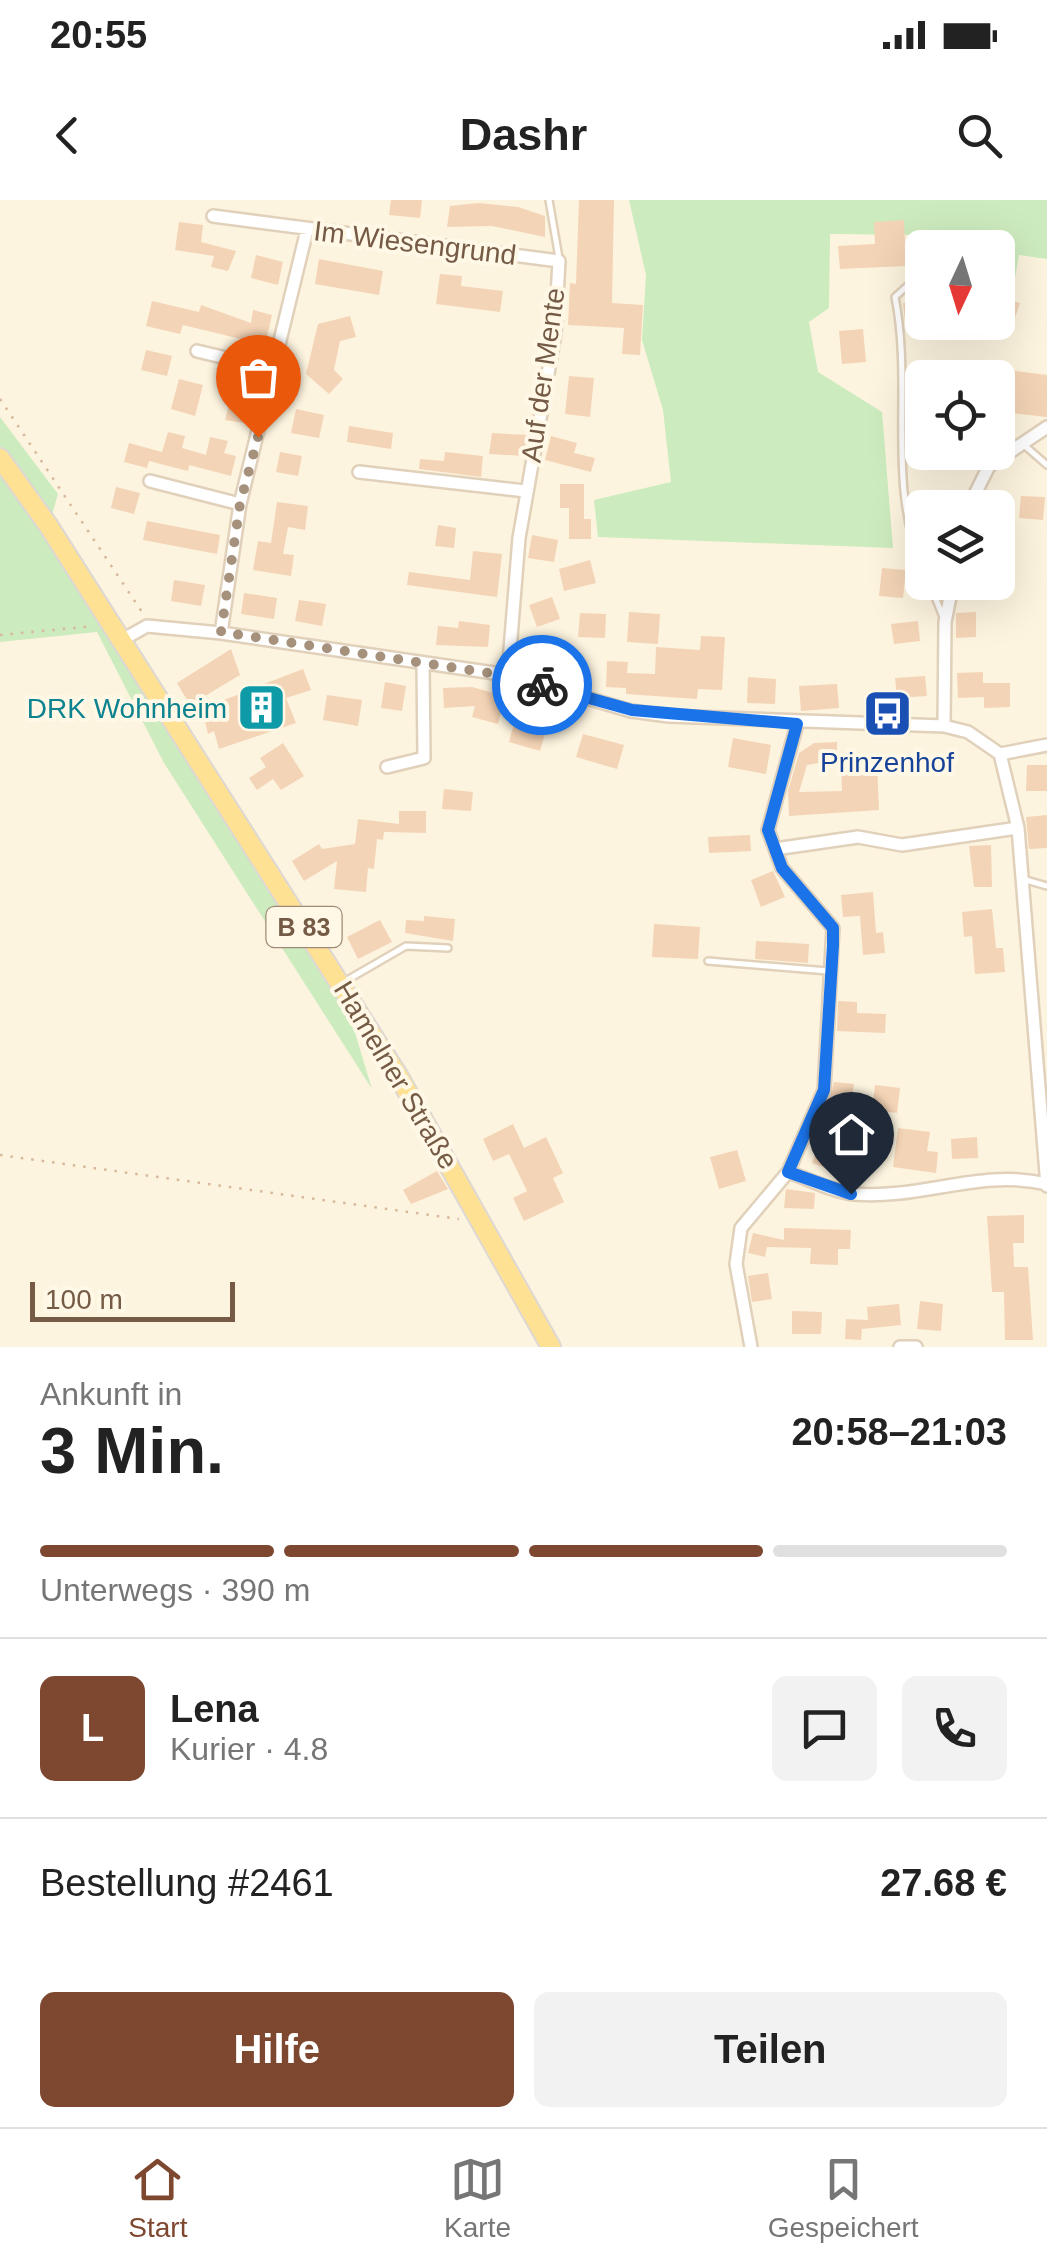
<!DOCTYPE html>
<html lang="de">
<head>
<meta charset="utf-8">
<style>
	body { margin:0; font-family:Helvetica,sans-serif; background:#f2f2f2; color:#222; height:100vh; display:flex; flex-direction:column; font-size:38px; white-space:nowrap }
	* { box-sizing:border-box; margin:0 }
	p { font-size:32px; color:#767676 }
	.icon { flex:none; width:55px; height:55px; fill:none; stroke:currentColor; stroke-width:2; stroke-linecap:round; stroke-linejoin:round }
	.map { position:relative; height:1147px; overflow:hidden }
	.side { display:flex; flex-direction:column; background:#fff; flex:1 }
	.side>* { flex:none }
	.needle { width:65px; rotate:184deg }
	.fabs { position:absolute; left:905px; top:30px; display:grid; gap:20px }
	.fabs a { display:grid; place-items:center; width:110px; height:110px; border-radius:15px; background:#fff; box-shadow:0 10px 40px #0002; font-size:50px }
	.scale { position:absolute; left:30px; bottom:25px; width:205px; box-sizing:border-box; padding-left:10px; border:5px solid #755b46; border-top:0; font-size:28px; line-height:35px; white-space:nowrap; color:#755b46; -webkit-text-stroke:8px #fff8e6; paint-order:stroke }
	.pin { position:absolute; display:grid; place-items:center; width:85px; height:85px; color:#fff; margin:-102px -42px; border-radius:50% 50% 50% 0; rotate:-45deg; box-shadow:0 0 10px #0007 }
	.pin .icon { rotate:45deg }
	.courier { position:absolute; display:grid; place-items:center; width:100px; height:100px; margin:-50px; border:8px solid #1a73e8; border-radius:50%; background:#fff; color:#222; box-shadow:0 2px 12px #0007 }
	.overview em { font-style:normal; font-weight:600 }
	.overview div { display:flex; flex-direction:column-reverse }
	.overview { display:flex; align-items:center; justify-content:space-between; height:170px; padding:0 40px }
	h1 { font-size:65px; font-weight:600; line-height:75px }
	.bar { display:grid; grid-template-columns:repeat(4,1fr); gap:15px 10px; align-content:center; height:120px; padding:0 40px }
	.bar i { height:12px; border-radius:8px; background:#e0e0e0 }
	.bar .current { background:#7e472f }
	.bar p { grid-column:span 4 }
	.line { display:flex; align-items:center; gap:25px; padding:0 40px; border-top:2px solid #e0e0e0 }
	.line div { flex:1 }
	.round { display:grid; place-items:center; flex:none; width:105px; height:105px; border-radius:15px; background:#f2f2f2 }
	.button { display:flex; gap:20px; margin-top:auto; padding:20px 40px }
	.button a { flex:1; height:115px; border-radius:15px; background:#7e472f; color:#fff; font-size:40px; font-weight:600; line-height:115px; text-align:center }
	.button a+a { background:#f2f2f2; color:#222 }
	.status { display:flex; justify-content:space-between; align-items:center; height:70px; padding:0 50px; background:#fff; direction:ltr }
	.status svg { height:28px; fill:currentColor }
	header { display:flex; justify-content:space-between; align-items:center; height:130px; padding:0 40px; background:#fff; font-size:45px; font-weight:600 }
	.dock { display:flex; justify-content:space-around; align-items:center; height:140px; border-top:2px solid #e0e0e0; background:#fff; font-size:28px; color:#767676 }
	.dock a { display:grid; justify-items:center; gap:5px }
	.dock .current { color:#7e472f }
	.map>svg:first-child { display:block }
</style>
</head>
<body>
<div class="status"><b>20:55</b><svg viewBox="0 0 49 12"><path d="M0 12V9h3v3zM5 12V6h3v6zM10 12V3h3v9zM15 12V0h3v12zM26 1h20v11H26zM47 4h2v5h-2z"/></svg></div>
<header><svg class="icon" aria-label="back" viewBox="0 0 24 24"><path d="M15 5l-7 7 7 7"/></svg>Dashr<svg class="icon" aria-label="search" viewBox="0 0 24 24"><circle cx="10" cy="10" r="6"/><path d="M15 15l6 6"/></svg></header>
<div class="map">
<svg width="1047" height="1147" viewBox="0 0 1047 1147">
	<rect width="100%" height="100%" fill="#fdf4df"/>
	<path fill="#ccebbe" d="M629,0H1047V59L1019,55L1010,107L998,110V48L933,47L934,35L830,34L829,108L809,122L818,172L882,212L893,348L598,337L594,300L671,282L663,210L642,140L646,75Z
		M0,217L58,294L49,325L340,783L372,889L164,563L97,432L0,442Z"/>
	<path fill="#f4d4b6" d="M391,0H422L420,18L389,15Z
		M579,0H614L612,103L643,105L640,155L622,154L624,128L568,125L570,83L576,84Z
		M479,3L518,7L545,16V37L492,26L447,27L450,6Z
		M904,20L906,66L840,69L838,46L875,44L874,22Z
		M179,22L203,25L201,42L236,51L228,71L211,67L214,56L175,50Z
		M256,55L283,62L278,85L251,78Z
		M319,59L383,71L379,95L315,84Z
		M440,74L462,76L461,86L503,91L500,112L436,104Z
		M1003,99L1020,103L1014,121L998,116Z
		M152,101L199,112L201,105L251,123L253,110L272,115L265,145L183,125L180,134L146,126Z
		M903,103L922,104V131L906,130Z
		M350,116L356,137L340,141L334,170L343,179L329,194L306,174L318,124Z
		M863,129L866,162L842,164L839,131Z
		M146,150L172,156L167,176L141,170Z
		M970,165L1047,175V217L1004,212L1007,178H969Z
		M569,176L594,178L590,217L565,214Z
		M179,179L203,185L195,216L171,209Z
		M233,189L252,194L244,223L225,220Z
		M296,209L324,215L319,238L291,233Z
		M349,226L393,233L391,249L347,242Z
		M168,232L185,236L182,248L206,255L210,237L228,241L224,253L236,256L231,276L189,265L188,271L149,261L147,268L124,262L129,243L162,252Z
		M492,233L528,235L524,256L489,254Z
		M551,236L577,243L574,253L595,258L591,272L545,260Z
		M280,252L302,256L298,276L276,272Z
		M445,252L483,256L481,277L419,269L420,259L444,261Z
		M951,252H980L972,265Z
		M560,284H584V319H591V339H569V308H560Z
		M116,287L140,293L134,314L111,308Z
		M1021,296L1045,297L1043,320L1019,318Z
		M277,302L308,306L305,330L288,327L283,354L294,355L291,376L253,370L258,341L271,343Z
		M147,321L220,335L217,354L143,340Z
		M438,325L456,328L454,348L435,346Z
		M532,335L558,340L554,362L528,358Z
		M473,351L502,354L497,397L407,385L409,372L470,380Z
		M590,360L596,383L564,391L559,369Z
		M882,368L906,370L903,398L879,396Z
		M174,380L205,385L201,406L171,401Z
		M244,393L277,398L274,419L241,414Z
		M552,397L560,419L537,427L529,405Z
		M299,400L326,404L322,426L295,421Z
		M629,412L660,414L658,444L627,442Z
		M976,412V437L956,438V413Z
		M580,413L606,414L605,438L578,437Z
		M459,421L490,425L488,447L436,445L438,426L458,428Z
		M918,421L920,441L894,444L891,424Z
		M701,436L725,437L722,490L698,489L697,499L626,494V488L606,487L607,461L628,462L627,473L655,474L656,447L700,450Z
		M231,449L240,475L190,505L177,483Z
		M303,469L311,490L286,498L296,523L219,549L214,531L208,534L202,508L245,492L248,505L270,499L264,484Z
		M983,472V483H1010V507L984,508V497L958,498L957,473Z
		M925,476L927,496L897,498L895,478Z
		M748,477L776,479L775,504L747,503Z
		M385,482L406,486L402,511L381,508Z
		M837,484L839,508L801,511L799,486Z
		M472,487L505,496L498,524L472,517L475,506L444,508L443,488Z
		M327,495L362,500L358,526L323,520Z
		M543,497L575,506L570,523L550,517L540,551L509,542L515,520L535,526Z
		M583,534L624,545L617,569L576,557Z
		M733,538L771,545L766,574L728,567Z
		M837,542V560L807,565L799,592L842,591L841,564L877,563L879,610L789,616L788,591L799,553L814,543Z
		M283,543L304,576L281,590L273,579L257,590L249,578L266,567L260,558Z
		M1027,565H1047V591H1026Z
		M444,589L473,592L471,611L442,609Z
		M399,611H426V633L384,632L383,640L377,639L374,669L368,668L366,692L334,689L337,661L304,681L292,661L319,644L322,649L355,644L358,619L399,624Z
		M1047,615V648L1029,649L1026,617Z
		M750,635L751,651L709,653L708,637Z
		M991,645L992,687H974L969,646Z
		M773,671L785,697L761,707L751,680Z
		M873,692L876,733L883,732L885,753L863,755L860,716L843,717L841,695Z
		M992,709L996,748H1003L1005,772L975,774L972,736L964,737L962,712Z
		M424,716L455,719L453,741L405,733L406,720L424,721Z
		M380,720L392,742L358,759L347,737Z
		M654,724L700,727L698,759L652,757Z
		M756,741L809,744L808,763L755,759Z
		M838,801L857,802V813L886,814L885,833L837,831Z
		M834,882L854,884L851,904L829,901Z
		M875,885L900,888L897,913L872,910Z
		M513,924L524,948L546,937L563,973L553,978L564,1002L524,1021L513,998L527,991L509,954L493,961L483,939Z
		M898,928L930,932L927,951L938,952L936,973L893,967Z
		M977,937L978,958L952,959L951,939Z
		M819,944L844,953L837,972L812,963Z
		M737,950L746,981L719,989L710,957Z
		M437,971L448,989L411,1004L403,990Z
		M786,989L815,993L814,1009L784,1008Z
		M1024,1015V1043H1013L1014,1067H1028L1033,1140H1005L1004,1092H992L987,1016Z
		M784,1028L851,1030L850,1049H838V1065L810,1064L811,1048L767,1047L765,1057L748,1053L753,1033L784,1040Z
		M768,1073L772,1099L752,1102L748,1076Z
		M920,1101L943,1104L941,1131L917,1129Z
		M899,1104L901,1125L862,1129L861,1140L845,1139L846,1119L868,1120L867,1107Z
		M792,1111L822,1112L821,1134H792Z"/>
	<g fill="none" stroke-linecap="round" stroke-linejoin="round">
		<defs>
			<path id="service" d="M549,0L559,58
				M914,50L915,79L895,97C913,187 886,280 922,368
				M1024,245L1047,265
				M929,382L943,417
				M1026,680L1047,686
				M708,761L828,771
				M342,783L406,746L448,748"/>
			<path id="minor" d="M213,16L559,61L555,134L519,338L508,475
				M197,151L276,170
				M359,272L525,291
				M150,281L240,304
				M968,308L989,266L1047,227
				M221,433L240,304L307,30
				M120,441L147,426L221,433L508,475L631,511L669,516L944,526L968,532L1000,554
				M944,526L945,422L953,382
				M1000,554L1018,628L1047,986
				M1000,554L1047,545
				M387,567L424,558L423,464
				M775,649L858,637L902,645L1018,628
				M788,972C809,979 833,992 854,994C920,1000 982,968 1047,984
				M751,1147L736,1064L741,1028L788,972L824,890L833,728L782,668L768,630L797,524
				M900,1147H916"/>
			<path id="primary" d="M0,258L48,325L399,877L551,1147"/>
		</defs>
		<use href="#service" stroke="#e1d1bb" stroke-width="10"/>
		<use href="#minor" stroke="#e1d1bb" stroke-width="16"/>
		<use href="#primary" stroke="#ded8d3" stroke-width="22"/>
		<path stroke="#d8b899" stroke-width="2.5" stroke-dasharray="2.5 8" stroke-linecap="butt" d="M0,199L144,415
			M0,435L94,426
			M0,955L459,1019"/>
		<use href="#service" stroke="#fff" stroke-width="5"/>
		<use href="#minor" stroke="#fff" stroke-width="11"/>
		<use href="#primary" stroke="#ffe194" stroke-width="18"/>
	</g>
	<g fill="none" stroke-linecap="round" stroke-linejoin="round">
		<path stroke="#a5917c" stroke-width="10" stroke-dasharray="0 18" d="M258,237L240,304L221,432L508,476L542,485"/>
		<path stroke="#1a73e8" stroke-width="12" d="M542,485L632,510L797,524L768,630L782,668L833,728V745L824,890L788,972L851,994"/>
	</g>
	<defs>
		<symbol id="building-square" viewBox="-11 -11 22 22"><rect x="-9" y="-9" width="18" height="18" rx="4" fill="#0f9aa8" stroke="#fff8e6"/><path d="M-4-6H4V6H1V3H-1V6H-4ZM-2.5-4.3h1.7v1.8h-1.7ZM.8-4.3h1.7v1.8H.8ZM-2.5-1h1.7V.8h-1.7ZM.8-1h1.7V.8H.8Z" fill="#fff"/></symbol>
		<symbol id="bus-square" viewBox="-11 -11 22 22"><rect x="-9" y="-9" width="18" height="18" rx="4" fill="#1a4fb4" stroke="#fff8e6"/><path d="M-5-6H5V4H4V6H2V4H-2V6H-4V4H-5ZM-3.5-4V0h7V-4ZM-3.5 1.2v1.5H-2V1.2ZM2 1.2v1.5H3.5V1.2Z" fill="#fff"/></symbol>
	</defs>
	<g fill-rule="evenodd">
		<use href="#building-square" x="234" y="480" width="55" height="55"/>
		<use href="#bus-square" x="860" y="486" width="55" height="55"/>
	</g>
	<g text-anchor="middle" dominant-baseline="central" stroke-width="8" stroke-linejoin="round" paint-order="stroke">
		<rect fill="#fff8e6" stroke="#9e8a76" stroke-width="2.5" x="266.5" y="707" width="75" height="40" rx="8"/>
		<g font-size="25" font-weight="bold" fill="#755b46">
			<text x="304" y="727">B 83</text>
		</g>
		<g font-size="28" fill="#755b46" stroke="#fff8e6">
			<text transform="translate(415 43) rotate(7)">Im Wiesengrund</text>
			<text transform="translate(543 175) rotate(-82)">Auf der Mente</text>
			<text transform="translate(396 875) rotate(59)">Hamelner Straße</text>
		</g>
		<g font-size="28" fill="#0d838f" stroke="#fff8e6" text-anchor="end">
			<text x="227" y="508">DRK Wohnheim</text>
		</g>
		<g font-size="28" fill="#164399" stroke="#fff8e6">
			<text x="887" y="562">Prinzenhof</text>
		</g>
	</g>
</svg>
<div class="fabs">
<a><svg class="needle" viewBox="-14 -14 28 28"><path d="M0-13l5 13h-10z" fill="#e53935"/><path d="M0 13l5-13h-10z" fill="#767676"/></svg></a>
<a><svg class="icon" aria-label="locate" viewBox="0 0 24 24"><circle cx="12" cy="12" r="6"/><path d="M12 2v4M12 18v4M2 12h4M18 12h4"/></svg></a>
<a><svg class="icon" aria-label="layers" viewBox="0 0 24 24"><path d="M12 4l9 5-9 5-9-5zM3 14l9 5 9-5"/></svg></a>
</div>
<div class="scale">100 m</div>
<div class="pin" style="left:258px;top:237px;background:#ea580c"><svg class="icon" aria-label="bag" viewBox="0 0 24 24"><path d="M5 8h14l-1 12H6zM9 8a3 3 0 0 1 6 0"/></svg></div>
<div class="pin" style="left:851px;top:994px;background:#1f2937"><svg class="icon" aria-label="home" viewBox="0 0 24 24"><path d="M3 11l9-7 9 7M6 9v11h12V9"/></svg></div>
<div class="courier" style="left:542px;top:485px"><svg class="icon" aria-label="bike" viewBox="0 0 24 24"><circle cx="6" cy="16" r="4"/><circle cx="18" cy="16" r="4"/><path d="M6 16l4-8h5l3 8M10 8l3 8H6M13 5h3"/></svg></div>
</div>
<section class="side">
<div class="overview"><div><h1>3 Min.</h1><p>Ankunft in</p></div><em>20:58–21:03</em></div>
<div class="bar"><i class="current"></i><i class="current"></i><i class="current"></i><i></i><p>Unterwegs · 390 m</p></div>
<div class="line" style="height:180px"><b class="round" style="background:#7e472f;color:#fff">L</b><div><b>Lena</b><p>Kurier · 4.8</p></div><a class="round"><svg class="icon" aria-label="chat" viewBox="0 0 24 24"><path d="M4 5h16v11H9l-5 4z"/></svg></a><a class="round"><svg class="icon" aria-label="phone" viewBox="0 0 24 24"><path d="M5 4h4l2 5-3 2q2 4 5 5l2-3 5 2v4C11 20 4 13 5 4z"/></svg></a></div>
<div class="line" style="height:130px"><div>Bestellung #2461</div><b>27.68 €</b></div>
<div class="button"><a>Hilfe</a><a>Teilen</a></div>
</section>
<nav class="dock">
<a class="current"><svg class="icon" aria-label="home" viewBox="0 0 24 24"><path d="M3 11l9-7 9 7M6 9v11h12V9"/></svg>Start</a>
<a><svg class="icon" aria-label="map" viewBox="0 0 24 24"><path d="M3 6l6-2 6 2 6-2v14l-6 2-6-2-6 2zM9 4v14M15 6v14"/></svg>Karte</a>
<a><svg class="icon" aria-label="saved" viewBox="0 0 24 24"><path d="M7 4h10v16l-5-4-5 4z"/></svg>Gespeichert</a>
</nav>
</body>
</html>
